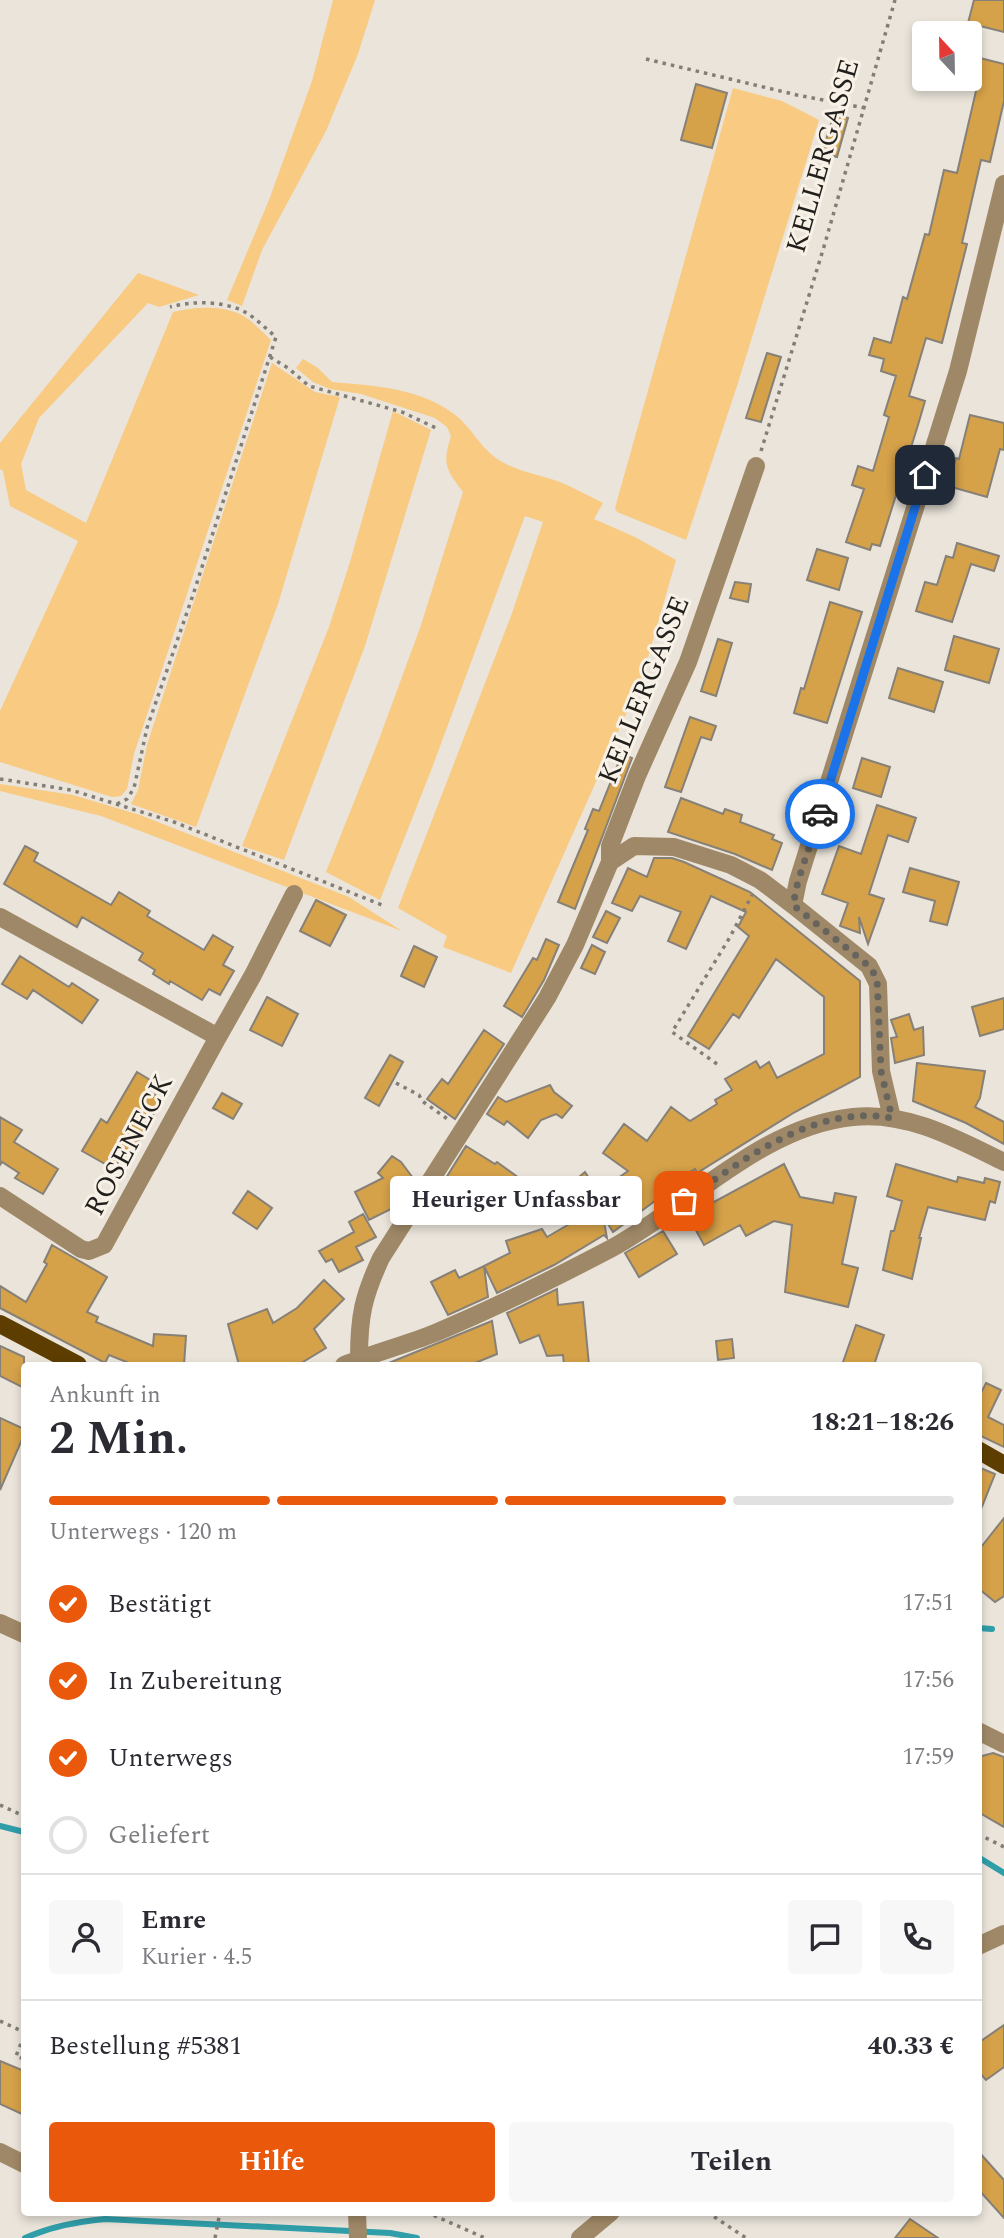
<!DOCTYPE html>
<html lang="de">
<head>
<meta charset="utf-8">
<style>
	body { margin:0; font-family:Spectral,serif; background:#f7f7f7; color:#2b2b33; height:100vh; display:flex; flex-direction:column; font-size:26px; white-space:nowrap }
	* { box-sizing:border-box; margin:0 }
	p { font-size:23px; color:#7c7c81 }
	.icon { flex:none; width:38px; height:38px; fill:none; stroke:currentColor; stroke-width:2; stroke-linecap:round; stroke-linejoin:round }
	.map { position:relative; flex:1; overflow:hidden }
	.details { position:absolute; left:21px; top:1362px; width:961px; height:854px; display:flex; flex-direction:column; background:#fff; border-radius:7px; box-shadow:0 4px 10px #0003 }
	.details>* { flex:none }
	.needle { width:46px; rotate:338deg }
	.controls { position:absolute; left:912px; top:21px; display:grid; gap:14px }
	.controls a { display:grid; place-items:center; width:70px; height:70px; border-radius:7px; background:#fff; box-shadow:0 4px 10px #0003; font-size:35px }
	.pin { position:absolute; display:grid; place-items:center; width:60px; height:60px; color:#fff; margin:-30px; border-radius:14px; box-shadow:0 4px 10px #0006 }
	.courier { position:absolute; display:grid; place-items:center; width:70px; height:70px; margin:-35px; border:5px solid #1a73e8; border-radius:50%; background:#fff; color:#222; box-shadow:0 2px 9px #0007 }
	.bubble { position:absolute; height:49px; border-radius:7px; background:#fff; box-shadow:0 4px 10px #0003; font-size:23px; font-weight:700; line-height:49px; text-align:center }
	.headline em { font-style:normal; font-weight:700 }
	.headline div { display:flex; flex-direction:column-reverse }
	.headline { display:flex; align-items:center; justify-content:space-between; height:119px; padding:0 28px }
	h1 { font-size:46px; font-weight:700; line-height:52px }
	.bar { display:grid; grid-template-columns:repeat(4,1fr); gap:10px 7px; align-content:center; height:84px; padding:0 28px }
	.bar i { height:9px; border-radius:5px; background:#e1e1e2 }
	.bar .active { background:#ea580c }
	.bar p { grid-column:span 4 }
	.line { display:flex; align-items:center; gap:18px; padding:0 28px; border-top:2px solid #e1e1e2 }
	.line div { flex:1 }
	.round { display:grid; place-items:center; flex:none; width:74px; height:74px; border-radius:7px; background:#f7f7f7 }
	ol { padding:0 28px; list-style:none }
	li { display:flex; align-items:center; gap:21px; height:77px }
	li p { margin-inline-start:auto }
	li .icon { padding:7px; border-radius:50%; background:#ea580c; color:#fff; stroke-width:4 }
	li:last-child { color:#7c7c81 }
	li i { width:38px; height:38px; border:4px solid #e1e1e2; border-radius:50% }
	.primary-button { display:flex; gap:14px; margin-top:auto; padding:14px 28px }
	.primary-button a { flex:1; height:80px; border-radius:7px; background:#ea580c; color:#fff; font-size:28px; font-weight:700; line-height:80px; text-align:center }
	.primary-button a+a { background:#f7f7f7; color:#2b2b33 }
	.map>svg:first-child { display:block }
</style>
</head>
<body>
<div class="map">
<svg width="1004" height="2238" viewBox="0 0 1004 2238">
	<rect width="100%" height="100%" fill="#eae4da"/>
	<path fill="#f8ca82" d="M333,0H375L358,54L326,131L262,250L242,306L227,300L269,200L312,81Z
		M733,88L782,101L819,120L737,386L686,540L617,512L615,508Z
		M138,273L199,295L159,307L148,303L39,418L21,464L26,490L86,523L173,312C194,307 220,305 240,314C251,319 262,332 271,340L134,754L127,789L121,796L112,797L0,762V711L78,541L10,506L3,471L0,469V443Z
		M303,359L318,368L332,382C376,386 424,388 459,418C475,433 483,452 504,463C521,472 541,475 560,482C574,488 589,496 603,503L594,519L635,537L676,560L642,678L511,973L443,947L447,936L398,908L511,616L543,522L525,516L432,768L380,900L326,872L378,742L420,628L463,492C446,469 442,465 451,436L447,427L435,418L361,394L330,389L313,382L296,368Z
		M272,363L315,392L340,397L278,604L196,827L131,804L138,790L147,745Z
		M393,411L431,430L365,646L284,860L242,846L329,627L350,562Z
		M0,784L73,795L140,815L349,897L402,931L101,816L0,791Z"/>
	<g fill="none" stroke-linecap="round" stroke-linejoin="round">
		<path stroke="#2f9ea9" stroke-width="6" d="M978,1628L992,1629
			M0,1826L24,1832
			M978,1857L1004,1873
			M25,2238C52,2226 77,2222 105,2219L390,2233L417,2238"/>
	</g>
	<path fill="#d5a149" stroke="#868077" stroke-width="2" d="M974,0H1004V32L968,23Z
		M976,57L1004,64V101L990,162L981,160L962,243L967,244L942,343L926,338L909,396L925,401L918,425L880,546L872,544L870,550L846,542L864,489L852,485L858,466L873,471L889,417L884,415L896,376L881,371L884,359L869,355L874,338L891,343L903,297L907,299L925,234L929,235L944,170L957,173L979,78L971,76Z
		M696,84L727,93L712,148L681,140Z
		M834,114L848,118L837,157L822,153Z
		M767,353L781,357L761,422L746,418Z
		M970,415L1004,423V450L1000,449L987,497L948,486L956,458L959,459Z
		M957,543L999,556L994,571L971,564L952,622L916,611L925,582L937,585L946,556L953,558Z
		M817,549L848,558L839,590L807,580Z
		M735,582L751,584L748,602L730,598Z
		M830,602L862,612L827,723L794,713L801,688L804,689Z
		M954,636L999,649L989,683L945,670Z
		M718,639L732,643L716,696L701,691Z
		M898,668L943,682L934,712L889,698Z
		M690,717L716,726L711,740L701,737L681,792L665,787Z
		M622,754L632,758L575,909L558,902L588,830L585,829L593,809L599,811Z
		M862,758L890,767L881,797L853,788Z
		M681,798L723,814L725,809L742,815L740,822L774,835L772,839L782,843L772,870L735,854L668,832Z
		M877,805L916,818L908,842L888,835L869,894L884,899L868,944L859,917L860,933L840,926L848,903L822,894L839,846L861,854Z
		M25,846L38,853L34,861L111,905L119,892L150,911L147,916L204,950L213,935L233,947L223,965L234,971L220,995L209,989L202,1000L170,981L169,984L153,974L155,970L139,960L143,953L82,917L77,927L4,884Z
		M654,858H672L684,862L750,892L860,981V1077L795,1112L697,1173L695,1169L661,1191L663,1195L613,1232L603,1216L607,1238L604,1235L554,1265L497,1293L484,1266L510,1253L506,1241L542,1229L547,1237L590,1212L572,1183L585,1172L598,1192L628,1171L603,1153L624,1124L647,1141L671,1107L690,1121L717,1104L715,1100L732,1090L725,1079L756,1061L760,1068L769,1062L777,1078L824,1054V997L776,959L739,1018L733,1014L709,1049L688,1036L749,936L738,927L746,912L711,896L686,949L668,941L681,912L640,896L632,911L612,903L628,868L647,877Z
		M910,868L959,882L947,925L930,921L935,901L903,892Z
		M316,900L346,915L330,946L300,931Z
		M606,911L620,918L607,943L593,937Z
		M546,939L559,945L544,980L522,1017L504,1006L533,958L537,960Z
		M592,945L605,952L595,974L581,968Z
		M414,946L437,957L424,987L401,976Z
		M20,956L69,987L72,983L98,1000L82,1023L33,990L27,999L2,984Z
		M267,997L298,1014L282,1046L250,1030Z
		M1004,998V1029L980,1036L972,1007Z
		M909,1014L914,1030L923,1027L924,1055L895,1063L891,1038L897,1037L891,1020Z
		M484,1030L504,1044L455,1119L427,1099L442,1079L448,1084Z
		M390,1055L403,1062L379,1106L365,1098Z
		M917,1063L985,1071L980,1098L975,1107L1004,1122V1144L966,1123L913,1101Z
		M137,1072L152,1081L147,1090L162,1099L125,1164L120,1160L114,1169L82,1151L101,1119L107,1123Z
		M550,1085L554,1092L572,1106L562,1118L556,1114L541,1120L528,1138L507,1121L504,1125L487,1114L498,1097L506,1102Z
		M222,1093L242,1104L233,1119L213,1108Z
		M0,1117L22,1130L14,1142L58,1169L43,1194L15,1178L19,1173L2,1162L0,1165Z
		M466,1146L495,1164L497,1162L530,1186L513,1210L465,1177L450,1202L436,1194Z
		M392,1156L401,1162L416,1182L396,1199L399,1205L369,1220L355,1192L383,1178L378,1173Z
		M784,1164L800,1197L833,1203L835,1193L856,1197L842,1264L858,1268L848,1307L785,1292L792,1225L774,1221L746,1236L740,1225L704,1245L688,1216Z
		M896,1164L957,1182L958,1177L984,1183L985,1178L1000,1182L995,1203L990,1201L985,1220L928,1207L919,1238H921L912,1279L883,1270L891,1231H894L902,1201L887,1196Z
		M248,1191L272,1208L257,1229L233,1213Z
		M363,1214L376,1237L356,1247L363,1260L339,1272L332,1259L326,1262L319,1251L354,1232L349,1222Z
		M663,1231L677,1254L639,1277L625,1253Z
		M52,1245L107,1277L87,1312L98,1317L96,1322L153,1346L154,1334L186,1336L184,1365H134L109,1355L105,1363L0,1308V1286L26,1302L47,1264L44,1262Z
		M484,1266L488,1297L448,1315L431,1282L455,1270L459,1278Z
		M324,1280L344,1299L314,1329L326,1348L298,1365H239L228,1324L267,1309L273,1323L297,1308Z
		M557,1289L558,1305L583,1302L589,1365H564L563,1355L547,1356L539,1335L520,1343L507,1313Z
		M492,1321L497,1354L470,1365H384Z
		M856,1325L884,1335L874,1365H842Z
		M732,1339L734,1358L718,1360L716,1341Z
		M0,1346L24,1357V1388L0,1376Z
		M986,1383L1001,1390L988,1417L1004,1425V1447L979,1435L978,1437V1389L982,1391Z
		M0,1418L24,1429V1435L0,1490Z
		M978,1467L995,1474L979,1514H978Z
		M1004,1518V1596L995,1602L978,1588V1551Z
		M993,1753L1004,1757V1827L978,1812V1757Z
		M1004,2025V2067L986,2080L978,2071V2043Z
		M0,2061L24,2071V2115L0,2104Z
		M978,2151L1004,2180V2218L978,2189Z
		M910,2219L938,2238H895Z"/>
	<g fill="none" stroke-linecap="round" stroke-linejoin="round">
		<path stroke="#827e77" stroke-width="3.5" stroke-dasharray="3.5 5" stroke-linecap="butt" d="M646,59L797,95L865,108
			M270,357L288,368L309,386L402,412L438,429
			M761,451L823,250L895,0
			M0,779L71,790L174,822L382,905
			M117,804L127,799L134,788L147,728L193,595L276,337C265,328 254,316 241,310C220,301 192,301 170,307
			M717,1064L672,1032L730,937L752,895
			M396,1083L419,1095L422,1101L449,1120
			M0,1805L24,1816
			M978,1834L1004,1847
			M0,2021L24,2032
			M24,2036L16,2056L24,2059
			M426,2212L485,2238
			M707,2212L746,2238
			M215,2238L220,2212"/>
		<path stroke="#9f8867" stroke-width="18" d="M610,862L634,846L674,847L731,865L760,880L793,905L869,966L878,984L881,1071L892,1118
			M793,905L798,881L958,371L1004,184
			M0,917L218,1037L104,1245L89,1251L81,1249L0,1196
			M218,1037L253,975L294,894
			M359,1359C359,1316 363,1297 381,1258L547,998L575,945L610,862V846L637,776L688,662L756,466
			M344,1365C374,1353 405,1345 435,1333C495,1308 555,1278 612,1248C689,1206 762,1126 853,1117C907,1111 957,1139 1004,1162
			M0,1623L24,1634
			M978,1731L1004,1744
			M978,1946L1004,1934
			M0,2152L24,2164
			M357,2212L358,2238
			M580,2238L611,2212"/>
		<path stroke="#5d3e00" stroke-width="18" d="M0,1324L78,1365
			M978,1450L1004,1465"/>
	</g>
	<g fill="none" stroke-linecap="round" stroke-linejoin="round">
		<path stroke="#67645e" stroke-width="7" stroke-dasharray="0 12.6" d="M684,1201C744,1159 815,1104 892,1118L881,1071L877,978L869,966L793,905L798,881L820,814"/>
		<path stroke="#1a73e8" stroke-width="9" d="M820,814L925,475"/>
	</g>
	<g text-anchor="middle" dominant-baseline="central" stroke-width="6" stroke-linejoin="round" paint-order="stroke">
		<g font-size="28" fill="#211f1c" stroke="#f8f1e7">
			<text transform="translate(823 156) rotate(-74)">KELLERGASSE</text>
			<text transform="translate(644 690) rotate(-68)">KELLERGASSE</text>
			<text transform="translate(129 1145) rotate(-62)">ROSENECK</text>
		</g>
	</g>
</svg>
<div class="controls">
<a><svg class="needle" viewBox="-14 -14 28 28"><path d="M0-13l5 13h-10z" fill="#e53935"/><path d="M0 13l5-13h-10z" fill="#7c7c81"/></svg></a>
</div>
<div class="pin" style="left:684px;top:1201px;background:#ea580c"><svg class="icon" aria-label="bag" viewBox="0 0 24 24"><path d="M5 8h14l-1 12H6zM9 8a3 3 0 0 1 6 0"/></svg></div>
<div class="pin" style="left:925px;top:475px;background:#1f2937"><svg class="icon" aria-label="home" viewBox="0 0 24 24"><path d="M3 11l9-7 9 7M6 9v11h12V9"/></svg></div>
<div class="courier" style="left:820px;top:814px"><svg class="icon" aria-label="car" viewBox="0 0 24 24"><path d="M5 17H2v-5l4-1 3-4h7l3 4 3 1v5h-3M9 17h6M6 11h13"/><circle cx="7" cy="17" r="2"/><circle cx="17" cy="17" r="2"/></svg></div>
<div class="bubble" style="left:390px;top:1176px;width:252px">Heuriger Unfassbar</div>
<section class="details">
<div class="headline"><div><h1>2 Min.</h1><p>Ankunft in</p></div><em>18:21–18:26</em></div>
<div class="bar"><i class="active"></i><i class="active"></i><i class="active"></i><i></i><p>Unterwegs · 120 m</p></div>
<ol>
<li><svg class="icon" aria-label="check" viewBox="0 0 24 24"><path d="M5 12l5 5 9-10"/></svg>Bestätigt<p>17:51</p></li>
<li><svg class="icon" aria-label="check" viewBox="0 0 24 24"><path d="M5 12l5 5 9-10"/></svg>In Zubereitung<p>17:56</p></li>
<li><svg class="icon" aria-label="check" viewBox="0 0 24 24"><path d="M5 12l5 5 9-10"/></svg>Unterwegs<p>17:59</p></li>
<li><i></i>Geliefert</li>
</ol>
<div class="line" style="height:126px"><a class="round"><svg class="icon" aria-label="person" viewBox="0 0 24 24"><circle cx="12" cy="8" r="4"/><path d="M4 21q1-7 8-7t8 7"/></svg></a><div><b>Emre</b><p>Kurier · 4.5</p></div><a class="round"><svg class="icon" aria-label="chat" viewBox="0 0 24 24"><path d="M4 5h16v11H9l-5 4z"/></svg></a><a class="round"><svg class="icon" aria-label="phone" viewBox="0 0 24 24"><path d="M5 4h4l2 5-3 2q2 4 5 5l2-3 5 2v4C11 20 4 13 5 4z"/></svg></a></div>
<div class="line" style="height:91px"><div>Bestellung #5381</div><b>40.33 €</b></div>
<div class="primary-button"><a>Hilfe</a><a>Teilen</a></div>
</section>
</div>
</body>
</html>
